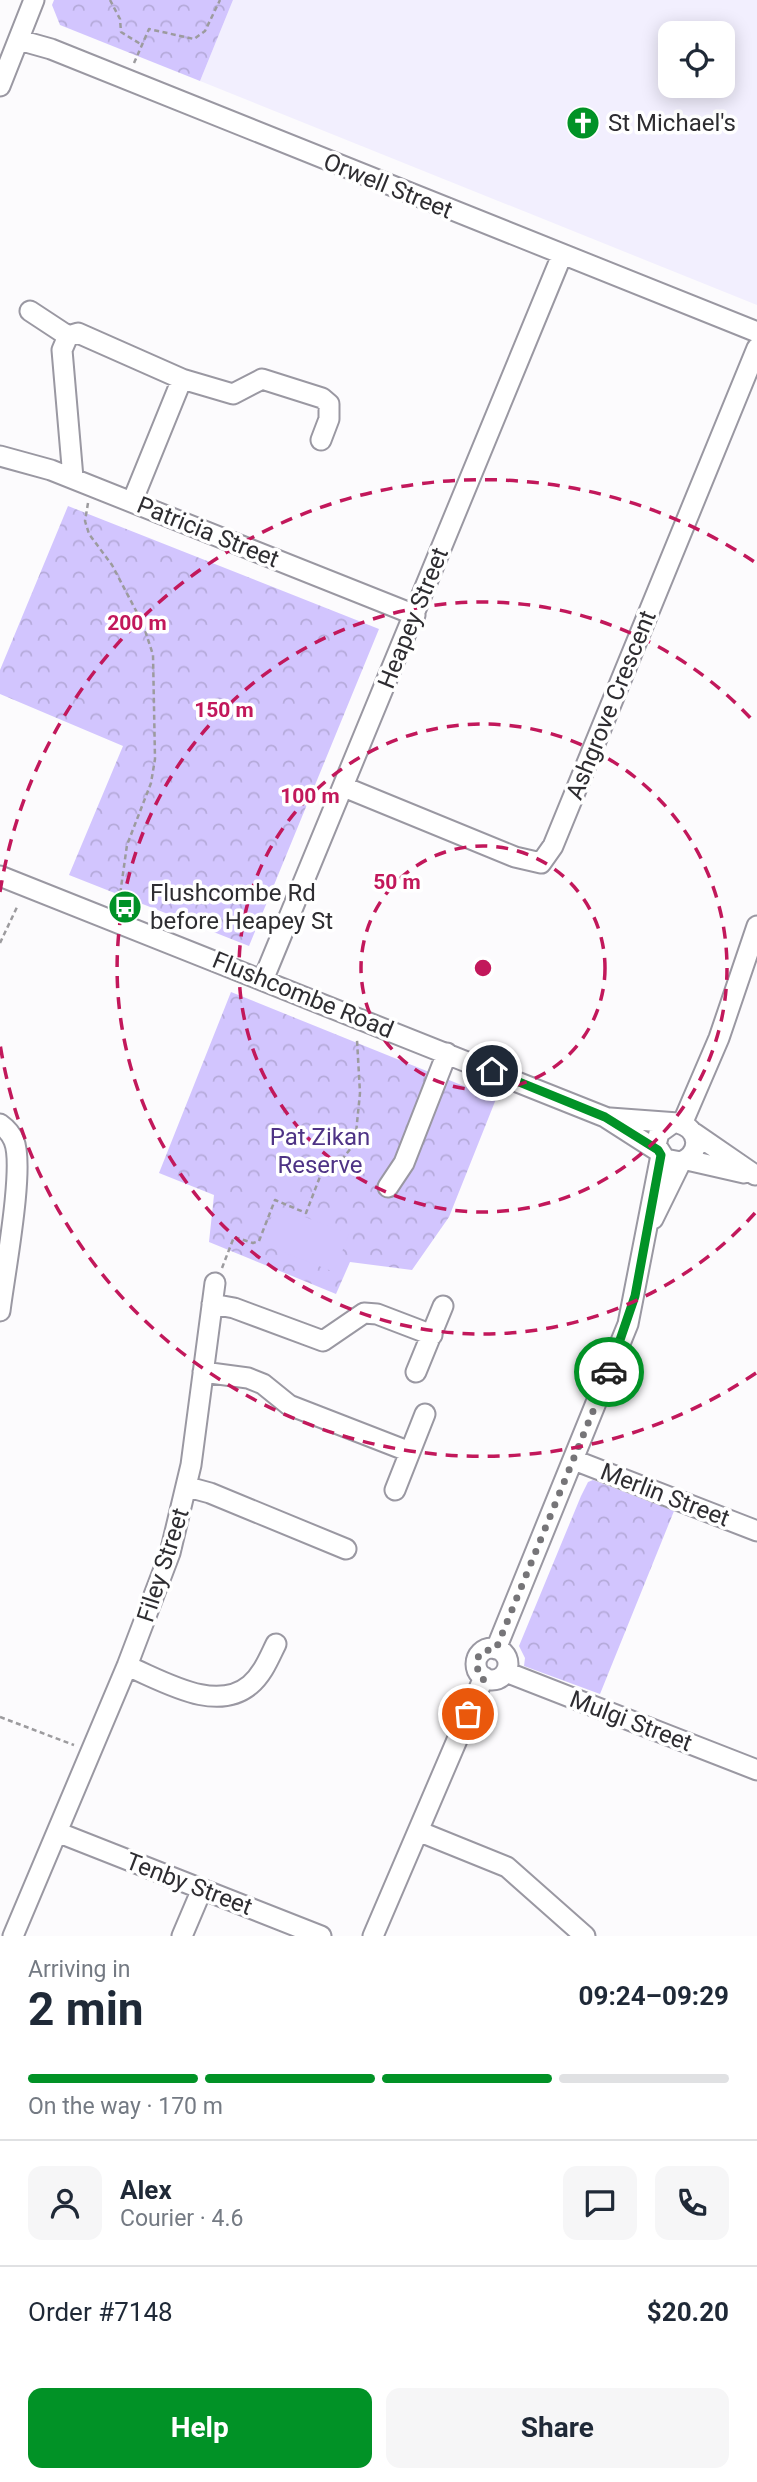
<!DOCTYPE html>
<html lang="en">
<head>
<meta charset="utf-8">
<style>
	body { margin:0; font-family:Roboto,sans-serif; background:#f6f6f7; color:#1f2937; height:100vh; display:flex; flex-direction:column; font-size:26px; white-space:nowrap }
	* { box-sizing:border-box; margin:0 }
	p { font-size:23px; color:#747a83 }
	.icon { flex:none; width:38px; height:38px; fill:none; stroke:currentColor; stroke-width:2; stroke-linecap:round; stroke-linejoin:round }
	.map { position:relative; height:1936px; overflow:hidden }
	.drawer { display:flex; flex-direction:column; background:#fff; flex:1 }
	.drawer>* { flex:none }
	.buttons { position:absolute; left:658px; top:21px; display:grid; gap:14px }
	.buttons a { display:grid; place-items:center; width:77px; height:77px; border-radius:14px; background:#fff; box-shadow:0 4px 18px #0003; font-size:35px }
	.pin { position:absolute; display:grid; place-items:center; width:60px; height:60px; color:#fff; margin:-30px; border:4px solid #fff; border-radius:50%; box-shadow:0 2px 7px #0007 }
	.courier { position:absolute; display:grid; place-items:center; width:70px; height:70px; margin:-35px; border:5px solid #019226; border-radius:50%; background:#fff; color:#222; box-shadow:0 2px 9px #0007 }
	.headline em { font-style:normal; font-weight:700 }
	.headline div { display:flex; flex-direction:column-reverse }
	.headline { display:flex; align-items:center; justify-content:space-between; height:119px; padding:0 28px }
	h1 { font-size:46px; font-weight:700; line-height:52px }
	.bar { display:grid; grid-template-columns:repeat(4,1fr); gap:10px 7px; align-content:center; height:84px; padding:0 28px }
	.bar i { height:9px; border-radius:5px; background:#e0e1e3 }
	.bar .current { background:#019226 }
	.bar p { grid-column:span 4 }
	.line { display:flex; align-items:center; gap:18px; padding:0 28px; border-top:2px solid #e0e1e3 }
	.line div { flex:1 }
	.round { display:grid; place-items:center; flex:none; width:74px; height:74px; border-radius:14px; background:#f6f6f7 }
	.action { display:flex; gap:14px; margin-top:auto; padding:14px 28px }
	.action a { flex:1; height:80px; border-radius:14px; background:#019226; color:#fff; font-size:28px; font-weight:700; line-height:80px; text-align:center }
	.action a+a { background:#f6f6f7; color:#1f2937 }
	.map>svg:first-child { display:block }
</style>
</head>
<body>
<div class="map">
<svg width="757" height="1936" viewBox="0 0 757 1936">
	<defs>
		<pattern id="forest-crowns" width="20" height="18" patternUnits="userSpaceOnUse" patternTransform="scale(1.75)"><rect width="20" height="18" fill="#d2c5fe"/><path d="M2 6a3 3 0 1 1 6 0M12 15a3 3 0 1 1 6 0" fill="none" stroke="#b5aada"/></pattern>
	</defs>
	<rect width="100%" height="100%" fill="#fcfbfd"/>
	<path fill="#f2effe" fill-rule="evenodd" d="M233,0H757V305L200,81ZM670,33H723V86H670Z"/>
	<path fill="url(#forest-crowns)" d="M54,0H233L200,81L60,25L52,5Z
		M68,506L379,629L249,946L69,875L123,746L0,694V670Z
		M231,992L496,1099L449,1217L412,1270L350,1262L336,1294L209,1242L214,1195L159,1173Z
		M593,1480L674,1511L600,1694L524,1666L525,1658L519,1646L581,1496L588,1482Z"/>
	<path fill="#d2c5fe" d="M276,1206L349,1234L334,1272L261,1243Z"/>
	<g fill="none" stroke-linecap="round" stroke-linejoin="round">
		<defs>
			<path id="minor" d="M19,40L51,49L757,332
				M0,86L34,0
				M30,311L68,336L78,333L182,379
				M68,336L62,350L73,478
				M0,456L51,470L415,615
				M132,502L182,379L233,394L262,379L322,398L329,404V419L321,440
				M344,787L515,857L541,863L553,846L757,348
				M0,876L605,1117L658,1151
				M263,980L562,255
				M610,1118L678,1123C700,1129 702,1153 681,1162L665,1159L656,1145L659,1133L673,1123
				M0,1124C7,1129 11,1133 14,1141C25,1167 4,1277 0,1311
				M682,1124L719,1038L757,926
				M694,1133L755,1175
				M687,1160L744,1173
				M388,1187L404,1163L447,1053
				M653,1219L681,1162
				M212,1304L234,1308L323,1341L364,1313L377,1314L432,1335
				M203,1372L248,1378L263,1384L289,1405L410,1452
				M416,1372L443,1306
				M574,1460L757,1531
				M188,1487L210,1493L346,1549
				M395,1490L425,1414
				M476 1664a16 16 0 1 1 32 0a16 16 0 1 1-32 0Z
				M496,1649L628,1324L661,1155
				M127,1666C162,1680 215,1714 250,1685C263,1674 269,1658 276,1644
				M506,1672L757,1770
				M418,1831L507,1867L585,1936
				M57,1832L321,1936
				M13,1936L127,1666L170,1553L191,1465L215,1283
				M182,1936L202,1889
				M373,1936L484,1677"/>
		</defs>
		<use href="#minor" stroke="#9a98a2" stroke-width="23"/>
		<path stroke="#9c9b9e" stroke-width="2.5" stroke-dasharray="5 3.5" stroke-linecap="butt" d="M110,0L120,19L121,32L142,45
			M134,63L149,29L194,39L205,31L220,0
			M88,503L85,521L89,534L112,565L143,624L153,655L155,759L151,783L127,845L119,902
			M0,943L18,905
			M222,1268L234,1237L253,1243L259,1241L275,1200L306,1213L321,1174L340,1162L355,1143L360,1093L357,1040
			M0,1717L74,1745"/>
		<use href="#minor" stroke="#fff" stroke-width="19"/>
	</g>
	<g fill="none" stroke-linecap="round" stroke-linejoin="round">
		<path stroke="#767578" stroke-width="7" stroke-dasharray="0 12.6" d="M468,1714L484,1678C475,1670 474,1659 483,1651L496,1649L609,1372"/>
		<path stroke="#019226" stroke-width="9" d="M492,1071L605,1117L658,1150L661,1155L635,1296L609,1372"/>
	</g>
	<g fill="none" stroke="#c2185b" stroke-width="3.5" stroke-dasharray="12 9">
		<circle cx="483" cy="968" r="122"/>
		<circle cx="483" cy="968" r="244"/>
		<path d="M755 1213A366 366 0 1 1 755 723"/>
		<path d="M756 1373A489 489 0 0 1 0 1044M0 892A489 489 0 0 1 756 563"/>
	</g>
	<defs>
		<symbol id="church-disc" viewBox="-11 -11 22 22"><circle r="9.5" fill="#019226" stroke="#fff"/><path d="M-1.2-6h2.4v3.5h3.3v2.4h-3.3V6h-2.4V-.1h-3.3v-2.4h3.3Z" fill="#fff"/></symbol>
		<symbol id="bus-disc" viewBox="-11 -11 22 22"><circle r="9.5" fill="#019226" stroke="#fff"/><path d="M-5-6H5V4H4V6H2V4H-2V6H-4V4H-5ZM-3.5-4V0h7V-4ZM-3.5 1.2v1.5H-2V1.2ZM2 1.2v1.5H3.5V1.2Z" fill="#fff"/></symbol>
	</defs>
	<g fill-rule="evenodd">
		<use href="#church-disc" x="564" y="104" width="38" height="38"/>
		<use href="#bus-disc" x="106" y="888" width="38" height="38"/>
	</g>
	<g text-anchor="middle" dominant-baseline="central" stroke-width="7" stroke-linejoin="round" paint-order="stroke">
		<g font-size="24" fill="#2e2d31" stroke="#fff" text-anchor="start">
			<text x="608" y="123">St Michael's</text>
			<text x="150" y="893">Flushcombe Rd<tspan x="150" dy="28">before Heapey St</tspan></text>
		</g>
		<g font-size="24" fill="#2e2d31" stroke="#fff">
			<text transform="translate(388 186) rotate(22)">Orwell Street</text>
			<text transform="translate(208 532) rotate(22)">Patricia Street</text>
			<text transform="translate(413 618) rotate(-68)">Heapey Street</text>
			<text transform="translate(611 705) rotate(-68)">Ashgrove Crescent</text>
			<text transform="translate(303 995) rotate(22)">Flushcombe Road</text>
			<text transform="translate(665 1495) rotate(21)">Merlin Street</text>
			<text transform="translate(163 1565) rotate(-72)">Filey Street</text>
			<text transform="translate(631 1721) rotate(21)">Mulgi Street</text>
			<text transform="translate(189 1884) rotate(21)">Tenby Street</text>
		</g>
		<g font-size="24" fill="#4e3385" stroke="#fff">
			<text x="320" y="1137">Pat Zikan<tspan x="320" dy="28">Reserve</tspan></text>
		</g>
	</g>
	<circle cx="483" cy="968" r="10" fill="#c2185b" stroke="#fff" stroke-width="3.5"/>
	<g font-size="21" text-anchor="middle" font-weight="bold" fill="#c2185b" stroke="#fff" stroke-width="7" stroke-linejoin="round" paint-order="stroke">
		<text x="137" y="630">200 m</text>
		<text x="224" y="717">150 m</text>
		<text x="310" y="803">100 m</text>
		<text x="397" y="889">50 m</text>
	</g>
</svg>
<div class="buttons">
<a><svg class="icon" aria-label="locate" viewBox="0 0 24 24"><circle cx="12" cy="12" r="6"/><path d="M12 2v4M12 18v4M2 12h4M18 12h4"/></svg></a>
</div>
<div class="pin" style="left:468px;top:1714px;background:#ea580c"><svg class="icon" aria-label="bag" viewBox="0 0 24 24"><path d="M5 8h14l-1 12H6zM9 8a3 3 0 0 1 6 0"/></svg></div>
<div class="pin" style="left:492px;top:1071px;background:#1f2937"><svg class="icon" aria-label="home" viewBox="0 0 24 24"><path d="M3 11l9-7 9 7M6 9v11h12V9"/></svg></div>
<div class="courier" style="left:609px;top:1372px"><svg class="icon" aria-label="car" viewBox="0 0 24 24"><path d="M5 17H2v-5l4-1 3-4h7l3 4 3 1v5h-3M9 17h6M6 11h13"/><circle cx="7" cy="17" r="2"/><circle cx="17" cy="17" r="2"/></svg></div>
</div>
<section class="drawer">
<div class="headline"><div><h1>2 min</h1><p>Arriving in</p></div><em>09:24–09:29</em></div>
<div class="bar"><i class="current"></i><i class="current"></i><i class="current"></i><i></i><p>On the way · 170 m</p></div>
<div class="line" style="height:126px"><a class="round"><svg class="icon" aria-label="person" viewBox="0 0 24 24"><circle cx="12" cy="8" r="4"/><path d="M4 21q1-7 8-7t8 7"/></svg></a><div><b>Alex</b><p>Courier · 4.6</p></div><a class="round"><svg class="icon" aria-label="chat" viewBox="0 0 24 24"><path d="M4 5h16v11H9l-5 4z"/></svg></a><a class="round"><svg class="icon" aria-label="phone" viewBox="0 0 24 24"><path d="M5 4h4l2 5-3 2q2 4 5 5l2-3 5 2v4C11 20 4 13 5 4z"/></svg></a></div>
<div class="line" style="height:91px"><div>Order #7148</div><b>$20.20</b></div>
<div class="action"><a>Help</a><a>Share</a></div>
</section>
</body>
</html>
